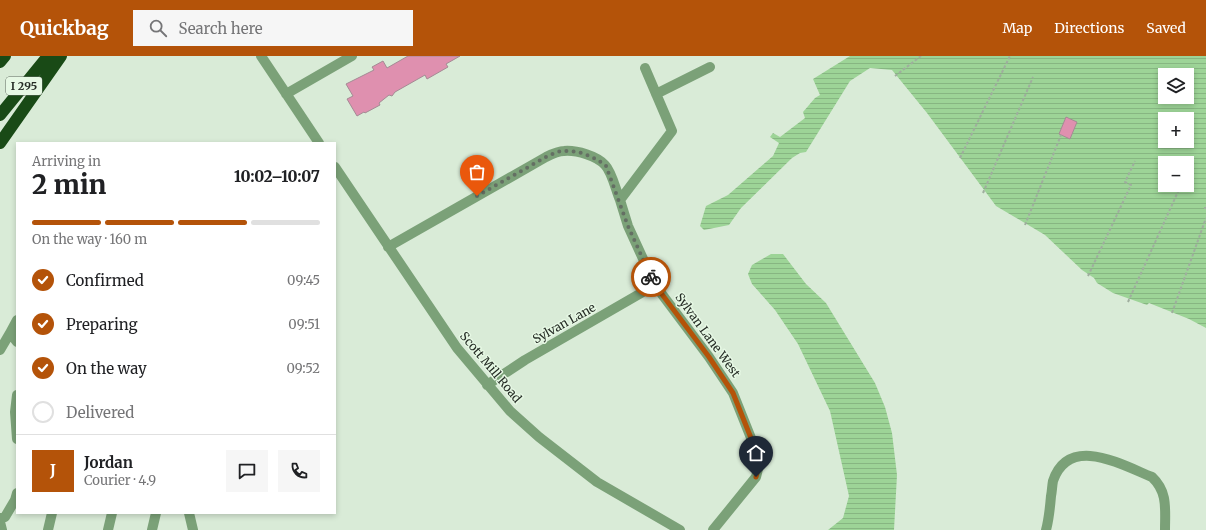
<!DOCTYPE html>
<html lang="en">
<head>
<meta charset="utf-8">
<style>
	body { margin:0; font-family:Merriweather,serif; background:#f6f6f6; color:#202124; height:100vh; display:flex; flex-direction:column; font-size:15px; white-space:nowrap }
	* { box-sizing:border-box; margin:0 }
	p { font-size:13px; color:#757577 }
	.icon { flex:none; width:22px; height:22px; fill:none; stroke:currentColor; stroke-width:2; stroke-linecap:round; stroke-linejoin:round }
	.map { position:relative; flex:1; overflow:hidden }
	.panel { position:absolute; left:16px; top:86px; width:320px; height:372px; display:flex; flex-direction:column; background:#fff; border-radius:0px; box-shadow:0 2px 6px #0003 }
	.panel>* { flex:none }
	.controls { position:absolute; left:1158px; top:12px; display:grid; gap:8px }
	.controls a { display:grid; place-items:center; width:36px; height:36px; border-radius:0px; background:#fff; box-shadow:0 2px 6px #0003; font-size:20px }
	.pin { position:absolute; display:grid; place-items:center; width:34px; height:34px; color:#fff; margin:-41px -17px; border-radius:50% 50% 50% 0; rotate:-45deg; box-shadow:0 0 4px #0007 }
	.pin .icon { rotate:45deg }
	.courier { position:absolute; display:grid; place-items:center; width:40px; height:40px; margin:-20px; border:3px solid #b45309; border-radius:50%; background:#fff; color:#222; box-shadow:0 1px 5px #0007 }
	.overview em { font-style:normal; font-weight:800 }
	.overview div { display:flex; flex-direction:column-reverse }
	.overview { display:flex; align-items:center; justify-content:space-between; height:68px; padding:0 16px }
	h1 { font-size:26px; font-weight:800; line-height:30px }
	.bar { display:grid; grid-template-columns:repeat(4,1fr); gap:6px 4px; align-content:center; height:48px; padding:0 16px }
	.bar i { height:5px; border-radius:3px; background:#e0e0e0 }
	.bar .on { background:#b45309 }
	.bar p { grid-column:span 4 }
	.line { display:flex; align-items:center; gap:10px; padding:0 16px; border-top:1px solid #e0e0e0 }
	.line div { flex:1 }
	.round { display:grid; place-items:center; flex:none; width:42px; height:42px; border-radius:0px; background:#f6f6f6 }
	ol { padding:0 16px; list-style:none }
	li { display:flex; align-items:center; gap:12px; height:44px }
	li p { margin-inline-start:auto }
	li .icon { padding:4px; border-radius:50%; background:#b45309; color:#fff; stroke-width:4 }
	li:last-child { color:#757577 }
	li i { width:22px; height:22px; border:2px solid #e0e0e0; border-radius:50% }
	header { display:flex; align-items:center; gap:24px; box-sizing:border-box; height:56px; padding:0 20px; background:#b45309; color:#fff }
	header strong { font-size:19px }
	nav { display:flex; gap:22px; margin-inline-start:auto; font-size:14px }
	.search { width:280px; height:36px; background:#f6f6f6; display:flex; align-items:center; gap:10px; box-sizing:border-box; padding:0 14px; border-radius:0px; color:#757577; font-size:15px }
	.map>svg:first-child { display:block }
</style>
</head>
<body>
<header>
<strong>Quickbag</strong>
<div class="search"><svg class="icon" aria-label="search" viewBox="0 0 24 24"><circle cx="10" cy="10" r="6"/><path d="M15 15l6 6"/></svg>Search here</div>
<nav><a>Map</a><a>Directions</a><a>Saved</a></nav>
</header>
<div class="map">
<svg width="1206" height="474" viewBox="0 0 1206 474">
	<defs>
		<pattern id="water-rules" width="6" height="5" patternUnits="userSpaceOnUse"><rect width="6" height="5" fill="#9dd497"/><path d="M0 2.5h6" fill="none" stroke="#87b682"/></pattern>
	</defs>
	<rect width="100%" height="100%" fill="#d9ebd7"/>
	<path fill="url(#water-rules)" fill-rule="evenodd" d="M850,0H1206V272L1189,263L1149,247L1147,249L1113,237L1097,227L1094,222L1082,214L1045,179L996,150L927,57L892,14L870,12L850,25L806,96L800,97L792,102L741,152L729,169L704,174L700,170L706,150L728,139L773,100L779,87L770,81L773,77L780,81L805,62L803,56L815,42L820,39L813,23ZM1165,19H1187V41H1165ZM1165,63H1187V85H1165ZM1165,107H1187V129H1165Z
		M771,198H783L806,228L826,247L875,327L885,351L892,377L897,419L894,474H828L843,462L849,440L830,355L798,288L775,254L752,228L748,218L752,209Z"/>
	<path fill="#df90af" stroke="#a48b94" d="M408,0H460L446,8L448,11L427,23L425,19L395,36L392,40L389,39L379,47L380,49L365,57L364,56L357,60L347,43L353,40L346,28L374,14L372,11L383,5L387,12Z
		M1066,61L1077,66L1070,83L1059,78Z"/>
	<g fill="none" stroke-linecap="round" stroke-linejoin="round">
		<path stroke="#9fae9e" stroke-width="2" stroke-dasharray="3 2" stroke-linecap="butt" d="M895,20L921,0
			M960,102L1010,0
			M983,137L1033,21
			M1204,152H1206
			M1025,169L1061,79
			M1088,220L1131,129L1125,126L1135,105
			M1128,246L1181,129
			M1172,257L1206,162"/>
		<path stroke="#7ba178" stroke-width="10" d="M261,0L319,87
			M645,12L672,75L620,144L628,170L655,229L709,301L733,337L755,392L759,409L756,421L713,474
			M286,38L352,0
			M656,38L710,11
			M335,111L457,292L510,355L539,381L597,426L680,474
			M388,191L546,101C552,98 558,95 564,95C577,94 597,100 605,109C612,116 616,135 620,144
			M10,277L17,264
			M0,294L10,277L17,286
			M487,329L525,304L655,229
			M17,339L15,356L17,383
			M189,457L193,474
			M0,462L5,461L15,444L17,437
			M0,466L2,474
			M48,474L52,457
			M108,474L112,457
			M152,474L156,457
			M1046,474C1049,463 1050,452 1051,440C1052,436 1052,430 1053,425C1069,378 1122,409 1152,421C1168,436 1165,453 1165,474"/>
		<path stroke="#194a16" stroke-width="12" d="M0,6L5,0
			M0,59L48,0
			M0,87L61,0"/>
	</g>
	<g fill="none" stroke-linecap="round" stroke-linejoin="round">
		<path stroke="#646f63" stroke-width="4" stroke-dasharray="0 7.2" d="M477,140L546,101C552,98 558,95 564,95C579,94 595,101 606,110L628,170L651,221"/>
		<path stroke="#b45309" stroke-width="5" d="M651,221L655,229L709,301L733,337L755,392L759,409L756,421"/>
	</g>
	<g text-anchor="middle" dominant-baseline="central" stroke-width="3" stroke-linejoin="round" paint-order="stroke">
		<rect fill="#e6f8e4" stroke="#5f695e" stroke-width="1" x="6" y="21" width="36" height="18" rx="3"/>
		<g font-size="11" font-weight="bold" fill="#252c25">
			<text x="24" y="30">I 295</text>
		</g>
		<g font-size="12" fill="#252c25" stroke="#e6f8e4">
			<text transform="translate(564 267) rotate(-29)">Sylvan Lane</text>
			<text transform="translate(708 279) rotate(54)">Sylvan Lane West</text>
			<text transform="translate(491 311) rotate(50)">Scott Mill Road</text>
		</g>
	</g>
</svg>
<div class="controls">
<a><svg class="icon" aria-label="layers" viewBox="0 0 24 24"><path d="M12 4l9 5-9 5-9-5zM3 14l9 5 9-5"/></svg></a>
<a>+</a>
<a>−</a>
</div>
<div class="pin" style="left:477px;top:140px;background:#ea580c"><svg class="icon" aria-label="bag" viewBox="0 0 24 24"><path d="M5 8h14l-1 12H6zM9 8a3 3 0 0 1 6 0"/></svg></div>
<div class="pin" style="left:756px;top:421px;background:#1f2937"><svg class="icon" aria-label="home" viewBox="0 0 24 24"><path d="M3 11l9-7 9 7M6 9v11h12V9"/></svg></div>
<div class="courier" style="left:651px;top:221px"><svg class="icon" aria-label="bike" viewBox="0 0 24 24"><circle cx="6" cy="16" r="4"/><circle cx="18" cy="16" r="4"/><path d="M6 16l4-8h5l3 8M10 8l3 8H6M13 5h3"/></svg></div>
<section class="panel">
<div class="overview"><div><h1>2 min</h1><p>Arriving in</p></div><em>10:02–10:07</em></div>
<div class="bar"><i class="on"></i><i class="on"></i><i class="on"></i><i></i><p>On the way · 160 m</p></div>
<ol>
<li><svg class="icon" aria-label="check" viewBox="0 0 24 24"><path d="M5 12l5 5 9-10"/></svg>Confirmed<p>09:45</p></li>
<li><svg class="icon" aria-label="check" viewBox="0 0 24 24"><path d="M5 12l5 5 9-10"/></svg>Preparing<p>09:51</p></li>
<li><svg class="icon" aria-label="check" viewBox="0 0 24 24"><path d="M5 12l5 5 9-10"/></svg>On the way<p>09:52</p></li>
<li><i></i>Delivered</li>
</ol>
<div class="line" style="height:72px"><b class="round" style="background:#b45309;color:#fff">J</b><div><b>Jordan</b><p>Courier · 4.9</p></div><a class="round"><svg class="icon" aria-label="chat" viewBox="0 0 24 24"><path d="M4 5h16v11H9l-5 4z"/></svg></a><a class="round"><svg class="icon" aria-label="phone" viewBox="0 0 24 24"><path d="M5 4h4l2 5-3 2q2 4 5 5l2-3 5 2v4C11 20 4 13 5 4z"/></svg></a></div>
</section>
</div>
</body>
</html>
